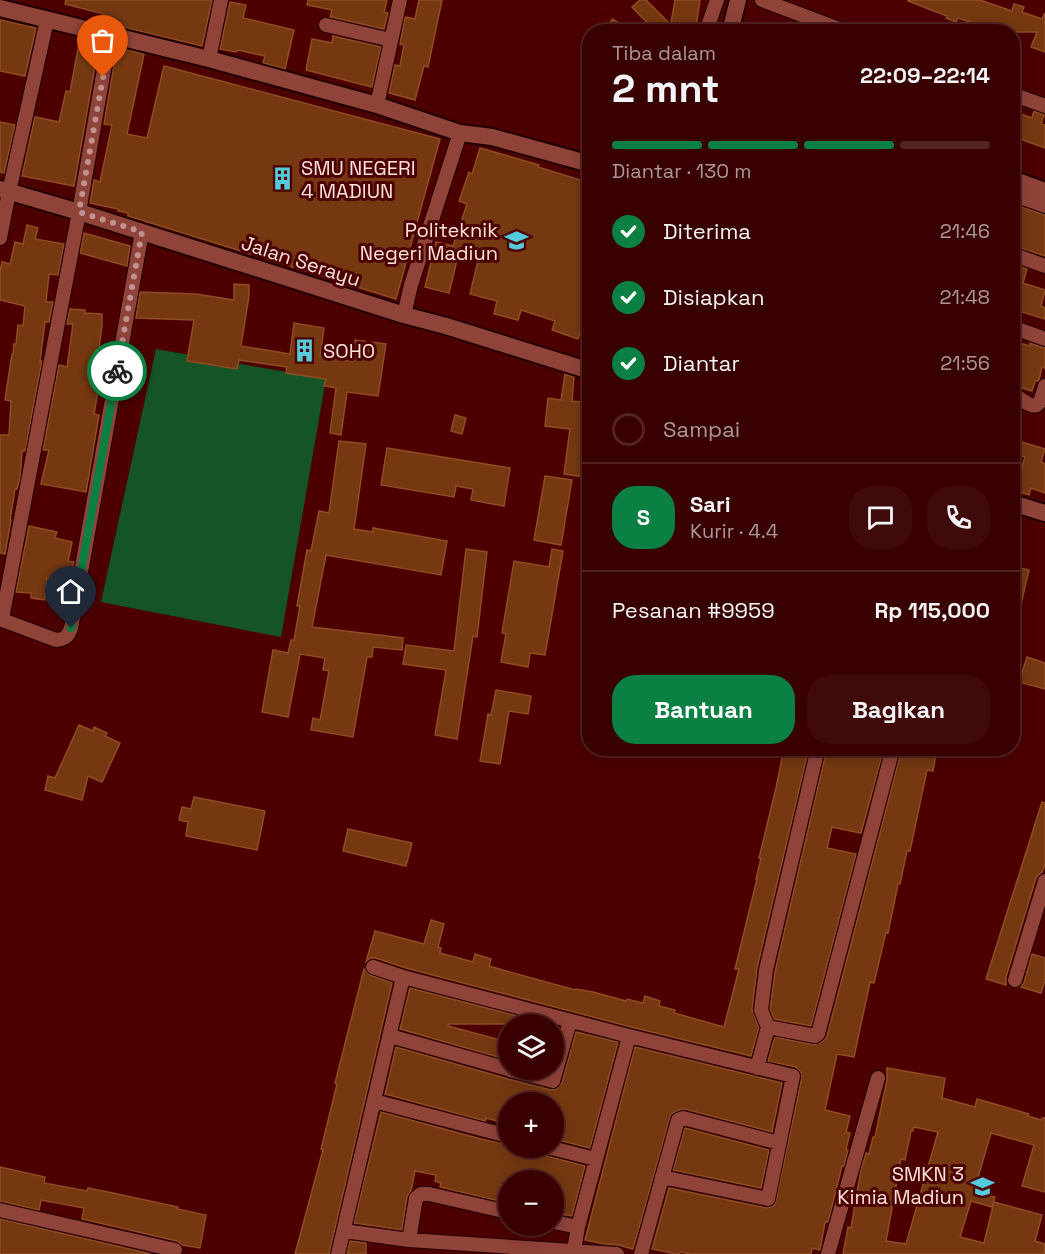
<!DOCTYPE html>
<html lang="id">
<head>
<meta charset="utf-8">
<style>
	body { margin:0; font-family:"Space Grotesk",sans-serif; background:#400a0a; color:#f1f3f6; height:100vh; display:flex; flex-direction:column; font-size:22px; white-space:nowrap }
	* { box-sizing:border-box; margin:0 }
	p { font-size:20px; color:#ab9799 }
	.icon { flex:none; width:33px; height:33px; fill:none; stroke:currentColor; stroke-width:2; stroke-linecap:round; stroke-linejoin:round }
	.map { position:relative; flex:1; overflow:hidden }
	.sheet { position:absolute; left:582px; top:24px; width:438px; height:732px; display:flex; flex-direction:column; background:#390000; border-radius:24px; box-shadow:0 3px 15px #0003,0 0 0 2px #532222 }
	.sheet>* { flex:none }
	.controls { position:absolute; left:498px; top:1014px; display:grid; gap:12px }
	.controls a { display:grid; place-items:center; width:66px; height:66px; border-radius:50%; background:#390000; box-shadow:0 3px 15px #0003,0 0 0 2px #532222; font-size:30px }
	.pin { position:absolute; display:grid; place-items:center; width:51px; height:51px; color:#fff; margin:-62px -26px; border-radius:50% 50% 50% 0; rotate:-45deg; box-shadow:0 0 6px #0007 }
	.pin .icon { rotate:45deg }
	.courier { position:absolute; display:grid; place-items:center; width:60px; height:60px; margin:-30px; border:4px solid #0b8043; border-radius:50%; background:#fff; color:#222; box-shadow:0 2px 8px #0007 }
	.summary em { font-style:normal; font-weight:700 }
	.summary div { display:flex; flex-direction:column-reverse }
	.summary { display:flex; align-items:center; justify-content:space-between; height:102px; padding:0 30px }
	h1 { font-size:39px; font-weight:700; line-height:45px }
	.bar { display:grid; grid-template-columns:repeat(4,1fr); gap:9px 6px; align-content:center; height:72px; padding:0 30px }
	.bar i { height:8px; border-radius:4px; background:#532222 }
	.bar .selected { background:#0b8043 }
	.bar p { grid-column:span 4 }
	.line { display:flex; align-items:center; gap:15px; padding:0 30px; border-top:2px solid #532222 }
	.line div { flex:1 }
	.round { display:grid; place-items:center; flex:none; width:63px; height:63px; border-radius:24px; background:#400a0a }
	ol { padding:0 30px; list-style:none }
	li { display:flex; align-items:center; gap:18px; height:66px }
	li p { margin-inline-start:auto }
	li .icon { padding:6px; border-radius:50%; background:#0b8043; color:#fff; stroke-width:4 }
	li:last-child { color:#ab9799 }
	li i { width:33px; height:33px; border:3px solid #532222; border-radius:50% }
	.cta { display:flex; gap:12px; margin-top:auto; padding:12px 30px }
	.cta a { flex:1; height:69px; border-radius:24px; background:#0b8043; color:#fff; font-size:24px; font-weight:700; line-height:69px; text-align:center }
	.cta a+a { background:#400a0a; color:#f1f3f6 }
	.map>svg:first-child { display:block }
</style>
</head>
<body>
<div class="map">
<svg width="1045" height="1254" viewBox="0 0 1045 1254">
	<rect width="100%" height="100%" fill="#4c0000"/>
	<path fill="#155427" d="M156,349L326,379L281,637L101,602Z"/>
	<path fill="#753811" stroke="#904c23" stroke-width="1.5" fill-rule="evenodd" d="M66,0H212L202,46L102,22L104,14L65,4Z
		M308,0H387L384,12L388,13L384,29L330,17L332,10L307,5Z
		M419,0H442L428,67L424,66L415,100L389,93L395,65L400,66L404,45L400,44L405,17L415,19Z
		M640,0H646L678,32H656L632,7Z
		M675,0H700L696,27L671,23Z
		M908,0H980L1012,11L1014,4L1024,7L1022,12L1042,19L1044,14H1045V52L1031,47L1037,32H989V29L958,18L956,22L946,18L947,16L908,1Z
		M230,2L246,5L243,18L294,30L285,69L263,63L265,56L237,50L236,52L220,49Z
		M612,19L635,32H605Z
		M0,20L36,28L25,76L0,71Z
		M333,36L381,47L372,87L306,70L312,39L332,43Z
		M80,38L99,43L74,186L22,176L35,117L59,122L66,91L70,92Z
		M117,47L144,54L127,134L147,138L164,66L440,139L396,299L128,216V213L118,211V209L90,203L94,180L100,182L112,125L104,124Z
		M1012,111L1032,118L1034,111L1044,115L1041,124L1045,125V148L1020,139L1021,135L1012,133Z
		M0,122L15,125L4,173L0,172Z
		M480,148L539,165L538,167L590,183V305L578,339L552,330L555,321L521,310L518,320L494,314L497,301L470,294L478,261L458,256L449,293L425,287L436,242L453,246L467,204L459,201L469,172L472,174Z
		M1012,204L1045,215V256L1012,245Z
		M27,225L38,228L35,239L64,244L58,275L49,274L46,302H53L49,322H45L40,361H42L25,451H22L20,478L17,489H15L10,520H11L5,554L0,553V435H9L11,401L5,400L12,354H13L14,344H16L18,325L23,326L25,306L0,300V271L2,262L10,264L15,242L23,244Z
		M84,233L130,246L127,266L80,253Z
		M1012,264L1027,269L1023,283L1045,290L1041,306L1045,308V319L1012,309Z
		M234,284L249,285V296L241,346L290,354L294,323L324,328L320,356L352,361L355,340L386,344L378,396L347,392L341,435L330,433L336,388L324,386L326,379L286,373L287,367L239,360L237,369L187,361L194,320L136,318L140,292L196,294L234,300Z
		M70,309L85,310V313L102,314V325L96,371L107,374L105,386L99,385L94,414L99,415L86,492L41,484L49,450H43L59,365L67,367L73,324H67Z
		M1012,341L1030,346V343L1045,348V368L1042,367L1039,380L1038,381H1035L1032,391L1012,385Z
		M565,374L574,377L572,401L590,403V478L564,474L570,429L545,426L548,398L561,400Z
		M455,415L466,418L462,434L451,431Z
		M1012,439L1045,449L1041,462L1045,464V493L1031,488L1029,495L1015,490L1025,457L1012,453Z
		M339,441L366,444L354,529L373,532V528L447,541L441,575L326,555L312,627L403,638L402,650L373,647L372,657H367L353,737L311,730L313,718L320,720L329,671L323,670L325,658L300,654L288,717L262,712L273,650L288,653L291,640H294L300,606H297L307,550L311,551L319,511L329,513Z
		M387,448L510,468L504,506L471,500L473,489L456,486L454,497L381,485Z
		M545,476L572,480L561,545L534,540Z
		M29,526L57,532L55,538L72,542L68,561L74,562L70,580L47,578L45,600L31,598V593L16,592Z
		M466,549L487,552L477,637L473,636L457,739L435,735L446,670L403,664L406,645L454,651Z
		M552,549L563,551L545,655L530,653L528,667L501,662L506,634L502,633L514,561L549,567Z
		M1012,566L1029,570L1017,621L1012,620Z
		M1027,657L1045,663V689L1019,682Z
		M496,690L531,696L528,714L509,711L500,764L480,761L488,714L491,715Z
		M79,725L93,731L94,727L107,733L105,736L120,743L102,782L88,776L82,800L45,790L48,776L55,778Z
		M784,748H809L757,968L752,1009L759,1028L751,1056L631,1027L406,968L376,958H371L366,962L375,931L424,944L431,920L444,924L438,947L441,948L440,953L473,962L475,954L491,959L489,966L506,971L575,990L576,989L593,992L626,1001L627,999L643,1003L645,996L660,1001L659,1006L675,1010L674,1013L724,1027L739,969H735L757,879H756L761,858H759L776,788Z
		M827,748H884L861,833L832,827L827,848L856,854L811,1026L774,1019L770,1009L775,972Z
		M902,748H937L933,771L927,770L910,851H907L900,884H898L888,933L886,932L874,983L870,982L854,1057L837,1054L825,1110L850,1116L846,1132L850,1133L846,1149L848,1150L844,1166H842L828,1222H825L820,1250L812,1248L811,1254H691L680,1252L679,1254H676L652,1249L669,1188L766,1208L771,1207L775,1204L802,1077L801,1073L796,1067L768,1061L775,1037L814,1045L823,1041L827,1036Z
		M194,797L265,811L257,850L186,836L188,822L179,820L182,807L191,809Z
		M1042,802L1045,803V865L1042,872L1036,878L1006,977V985L986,979Z
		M348,829L412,843L406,866L343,851Z
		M1032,954L1045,958V980L1041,993L1021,987L1024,983Z
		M364,969L370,975L392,983L329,1254H295L323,1150L321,1149L337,1084L335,1083Z
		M410,988L549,1024H449L448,1026L508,1042V1060L400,1029Z
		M576,1032L618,1042L590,1148L554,1139V1102H508V1124L486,1118L485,1121L385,1094L396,1047L508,1079L551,1090L556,1089L562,1083Z
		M635,1047L782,1083L772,1132L685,1109L680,1110L671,1114L633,1249L618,1245L604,1244L585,1240Z
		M887,1068L945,1078L942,1098L975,1107L977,1099L1029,1114L1028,1116L1041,1120L1042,1118H1045V1192L1022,1186L1034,1145L991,1133L974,1191L995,1197L992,1207L971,1201L960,1237L984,1243L994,1202L1042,1215L1035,1241L1045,1244L1044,1254H843L848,1227L851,1228L861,1170L866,1153L869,1154L873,1137H875L887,1080ZM914,1127L938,1132L906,1244L886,1241L901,1159L905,1160L911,1131H913Z
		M381,1112L481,1139L508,1145V1148H516L585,1166L572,1216L554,1213V1180H534L517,1176L516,1180H508V1203L440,1187L441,1183L435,1181L436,1175L415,1171L411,1191L407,1197L402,1230L354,1223Z
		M685,1128L769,1150L761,1188L673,1170Z
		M0,1167L45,1177L44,1183L87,1191L88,1188L108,1192L178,1207L177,1209L206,1215L200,1248L182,1245L177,1241L82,1219L84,1208L41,1200L39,1210L0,1201Z
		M0,1219L151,1254H0Z
		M350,1241L366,1243V1254H347Z"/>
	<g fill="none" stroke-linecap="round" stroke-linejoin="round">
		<defs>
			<path id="minor" d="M762,0L847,32
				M709,23L717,0
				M326,25L391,40
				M209,59L221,0
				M1012,94L1045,106
				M377,105L400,0
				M1012,194L1045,206
				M0,238L9,192L47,20
				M1012,254L1045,266
				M404,315L411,285L460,133
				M1012,327L1045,339
				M1019,398C1039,412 1039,406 1045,386
				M0,619L56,640C65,639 68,637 71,628L142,232
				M2,619L79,212L110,35
				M373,967L403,977
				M1015,980L1045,881
				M768,1027L815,1036L818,1034L893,748
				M390,1036L508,1069
				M757,1068L768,1027L761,1010L766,970L818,748
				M510,1070L553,1081L570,1021
				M374,1101L508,1136
				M551,1148L596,1159
				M0,1210L175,1250
				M554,1222L578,1227
				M344,1231L409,1240L617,1254
				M409,1240L416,1198L421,1194H429L508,1212
				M574,1250L578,1227L629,1036
				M338,1254L403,977L629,1036L793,1076L768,1199L662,1177
				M641,1254L678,1120L683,1118L779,1143
				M828,1254L878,1078"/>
			<path id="tertiary" d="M0,8L209,59L377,105L460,133L492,137L590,164
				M730,32L738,0
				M1012,179L1045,191"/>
			<path id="secondary" d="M0,189L79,212L404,315L446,326L590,371
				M1012,503L1045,513"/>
		</defs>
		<use href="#minor" stroke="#200" stroke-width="16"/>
		<use href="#tertiary" stroke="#200" stroke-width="20"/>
		<use href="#secondary" stroke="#200" stroke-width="20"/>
		<use href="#minor" stroke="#904339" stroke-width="14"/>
		<use href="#tertiary" stroke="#904339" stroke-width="16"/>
		<use href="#secondary" stroke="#904339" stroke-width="16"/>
	</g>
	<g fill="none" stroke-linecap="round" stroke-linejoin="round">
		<path stroke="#c09390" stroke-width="6" stroke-dasharray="0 10.8" d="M103,77L79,212L142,232L117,371"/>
		<path stroke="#0b8043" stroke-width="8" d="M71,628L117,371"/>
	</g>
	<defs>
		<symbol id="building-bare" viewBox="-9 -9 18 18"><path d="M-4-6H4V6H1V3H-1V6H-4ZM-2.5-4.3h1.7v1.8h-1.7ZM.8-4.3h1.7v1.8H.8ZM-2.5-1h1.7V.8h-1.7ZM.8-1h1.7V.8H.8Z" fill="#54cadc" stroke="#4c0000" stroke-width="2.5" paint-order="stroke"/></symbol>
		<symbol id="university-bare" viewBox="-9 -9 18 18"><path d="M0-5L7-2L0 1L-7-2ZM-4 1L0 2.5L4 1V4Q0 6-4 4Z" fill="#54cadc" stroke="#4c0000" stroke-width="2.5" paint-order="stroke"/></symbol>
		<symbol id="school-bare" viewBox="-9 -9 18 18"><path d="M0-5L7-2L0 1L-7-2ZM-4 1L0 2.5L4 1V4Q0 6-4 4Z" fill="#54cadc" stroke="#4c0000" stroke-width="2.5" paint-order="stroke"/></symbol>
	</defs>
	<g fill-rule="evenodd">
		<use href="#building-bare" x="266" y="162" width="33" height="33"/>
		<use href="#university-bare" x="500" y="224" width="33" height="33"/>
		<use href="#building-bare" x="288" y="334" width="33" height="33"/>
		<use href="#school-bare" x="966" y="1170" width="33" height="33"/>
	</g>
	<g text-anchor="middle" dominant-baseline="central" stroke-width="6" stroke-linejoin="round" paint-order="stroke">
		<g font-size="20" fill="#fee2dd" stroke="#4c0000" text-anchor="start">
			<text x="301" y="168">SMU NEGERI<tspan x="301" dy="23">4 MADIUN</tspan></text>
			<text x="498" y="230" text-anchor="end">Politeknik<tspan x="498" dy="23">Negeri Madiun</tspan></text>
			<text x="323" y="351">SOHO</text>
			<text x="964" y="1174" text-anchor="end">SMKN 3<tspan x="964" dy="23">Kimia Madiun</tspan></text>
		</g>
		<g font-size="20" fill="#fee2dd" stroke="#4c0000">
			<text transform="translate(301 261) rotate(18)">Jalan Serayu</text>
		</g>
	</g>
</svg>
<div class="controls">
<a><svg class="icon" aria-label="layers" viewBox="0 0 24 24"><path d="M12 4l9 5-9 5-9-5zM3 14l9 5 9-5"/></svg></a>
<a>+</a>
<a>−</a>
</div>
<div class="pin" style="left:103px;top:77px;background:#ea580c"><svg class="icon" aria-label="bag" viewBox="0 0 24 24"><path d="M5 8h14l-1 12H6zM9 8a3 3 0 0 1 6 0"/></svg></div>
<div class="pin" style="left:71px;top:628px;background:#1f2937"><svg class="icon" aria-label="home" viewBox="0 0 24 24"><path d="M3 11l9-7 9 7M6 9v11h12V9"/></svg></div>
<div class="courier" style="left:117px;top:371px"><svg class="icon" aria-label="bike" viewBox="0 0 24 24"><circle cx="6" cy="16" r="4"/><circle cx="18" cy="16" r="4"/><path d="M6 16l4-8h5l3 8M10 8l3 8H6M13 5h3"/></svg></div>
<section class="sheet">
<div class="summary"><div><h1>2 mnt</h1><p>Tiba dalam</p></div><em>22:09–22:14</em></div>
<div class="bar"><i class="selected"></i><i class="selected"></i><i class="selected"></i><i></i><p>Diantar · 130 m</p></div>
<ol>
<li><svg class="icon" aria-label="check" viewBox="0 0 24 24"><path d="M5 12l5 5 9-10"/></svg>Diterima<p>21:46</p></li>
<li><svg class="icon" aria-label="check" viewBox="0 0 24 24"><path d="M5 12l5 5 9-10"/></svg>Disiapkan<p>21:48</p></li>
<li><svg class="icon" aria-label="check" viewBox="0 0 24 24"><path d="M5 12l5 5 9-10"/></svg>Diantar<p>21:56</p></li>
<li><i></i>Sampai</li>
</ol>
<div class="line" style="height:108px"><b class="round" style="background:#0b8043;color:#fff">S</b><div><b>Sari</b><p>Kurir · 4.4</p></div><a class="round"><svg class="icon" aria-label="chat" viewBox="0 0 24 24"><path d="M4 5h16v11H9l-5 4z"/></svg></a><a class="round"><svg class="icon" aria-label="phone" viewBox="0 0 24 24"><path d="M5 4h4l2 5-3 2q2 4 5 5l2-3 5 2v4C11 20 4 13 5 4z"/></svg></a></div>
<div class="line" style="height:78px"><div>Pesanan #9959</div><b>Rp 115,000</b></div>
<div class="cta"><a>Bantuan</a><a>Bagikan</a></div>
</section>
</div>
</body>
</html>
